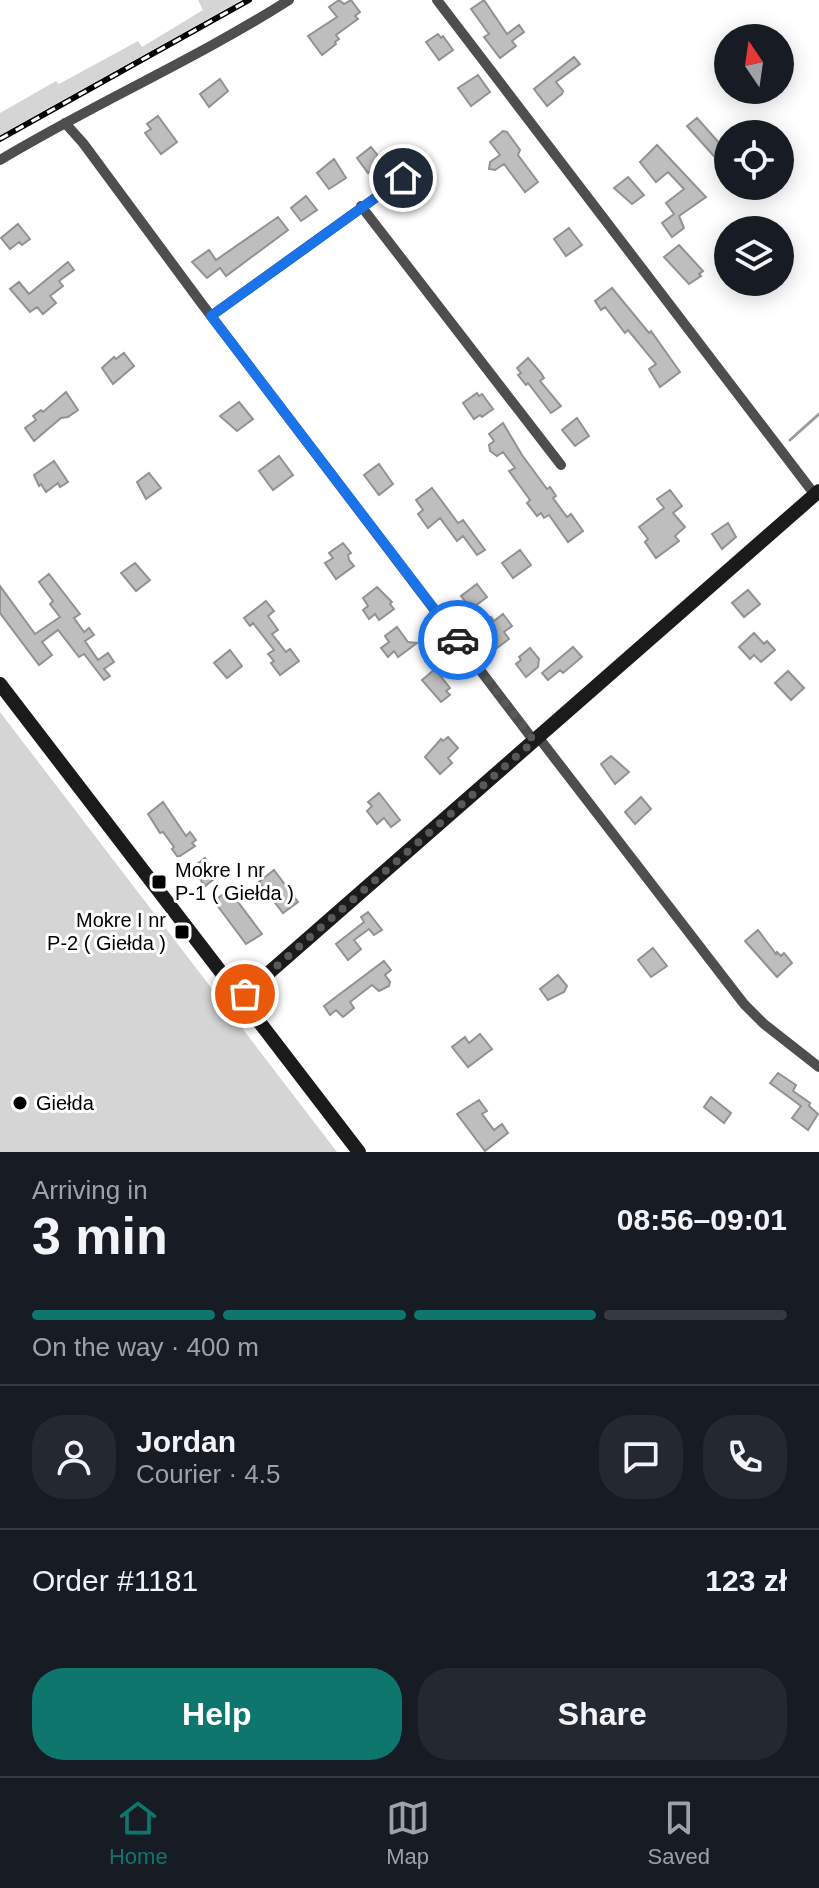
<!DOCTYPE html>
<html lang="en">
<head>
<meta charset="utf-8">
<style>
	body { margin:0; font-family:Arial,sans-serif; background:#242831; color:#f1f3f6; height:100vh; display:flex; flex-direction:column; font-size:30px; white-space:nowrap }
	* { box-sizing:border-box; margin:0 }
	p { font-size:26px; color:#9ea1a6 }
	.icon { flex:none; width:44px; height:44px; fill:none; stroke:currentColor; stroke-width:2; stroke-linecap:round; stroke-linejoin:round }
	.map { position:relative; height:1152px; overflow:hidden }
	.drawer { display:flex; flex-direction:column; background:#171b24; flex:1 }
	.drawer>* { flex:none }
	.needle { width:52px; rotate:347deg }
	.controls { position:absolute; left:714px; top:24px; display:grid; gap:16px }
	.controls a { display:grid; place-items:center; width:80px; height:80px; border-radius:50%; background:#171b24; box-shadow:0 4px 20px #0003; font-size:40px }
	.pin { position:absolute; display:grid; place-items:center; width:68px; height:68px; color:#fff; margin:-34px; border:4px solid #fff; border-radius:50%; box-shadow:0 2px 8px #0007 }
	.courier { position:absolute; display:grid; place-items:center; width:80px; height:80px; margin:-40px; border:6px solid #1a73e8; border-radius:50%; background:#fff; color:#222; box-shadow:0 2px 10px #0007 }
	.overview em { font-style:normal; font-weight:600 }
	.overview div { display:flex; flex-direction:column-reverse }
	.overview { display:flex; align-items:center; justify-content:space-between; height:136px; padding:0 32px }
	h1 { font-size:52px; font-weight:600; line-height:60px }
	.bar { display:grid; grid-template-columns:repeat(4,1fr); gap:12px 8px; align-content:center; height:96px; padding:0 32px }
	.bar i { height:10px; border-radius:6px; background:#363941 }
	.bar .current { background:#0f766e }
	.bar p { grid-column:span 4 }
	.line { display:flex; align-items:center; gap:20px; padding:0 32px; border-top:2px solid #363941 }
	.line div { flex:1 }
	.round { display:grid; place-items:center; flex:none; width:84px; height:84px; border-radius:32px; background:#242831 }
	.primary-button { display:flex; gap:16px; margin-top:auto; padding:16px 32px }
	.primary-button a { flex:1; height:92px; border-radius:32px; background:#0f766e; color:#fff; font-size:32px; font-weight:600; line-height:92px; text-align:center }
	.primary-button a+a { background:#242831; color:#f1f3f6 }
	.menu { display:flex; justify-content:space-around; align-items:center; height:112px; border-top:2px solid #363941; background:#171b24; font-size:22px; color:#9ea1a6 }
	.menu a { display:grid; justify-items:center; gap:4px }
	.menu .current { color:#0f766e }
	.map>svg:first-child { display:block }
</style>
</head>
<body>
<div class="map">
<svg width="819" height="1152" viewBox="0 0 819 1152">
	<rect width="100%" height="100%" fill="#fff"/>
	<path fill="#d5d5d5" d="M198,0H242L0,135V113L56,81L59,84L138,41L142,47L203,10Z
		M0,712L337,1152H0Z"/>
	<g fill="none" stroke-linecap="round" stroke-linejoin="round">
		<path stroke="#9c9c9c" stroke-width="3" d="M790,440L819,414"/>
	</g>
	<path fill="#bebebe" stroke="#929292" stroke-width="2" d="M339,0L344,4L351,0L360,12L355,16L358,19L336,35L339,39L335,42L336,44L322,55L308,36L337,17L329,7Z
		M484,0L507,34L519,25L524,32L512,41L516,46L500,58L484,37L489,34L471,9Z
		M438,34L441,38L443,36L453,50L439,60L426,42Z
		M574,57L580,64L556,82L563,91L562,94L547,106L534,89Z
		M478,75L490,92L471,106L458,88Z
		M220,79L228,91L209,107L200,94Z
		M158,116L177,142L161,154L145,133L151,129L147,124Z
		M697,118L728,153V158L721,164L687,126Z
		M503,131L507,132L520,150L518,155L538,182L525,192L504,164L495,170L489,169L490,162L500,155L490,142Z
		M657,145L706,197L679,216L684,228L672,237L662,223L674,214L666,203L684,189L668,172L656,182L640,162Z
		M371,147L383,162L368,173L357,158Z
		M334,159L346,178L329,189L317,173Z
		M628,177L644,195L632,204L614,188Z
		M306,196L317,210L301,221L291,208Z
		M278,217L288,230L226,276L220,268L207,278L192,262L209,250L216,260Z
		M18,224L30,239L22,245L19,242L10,249L1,238Z
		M569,228L582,245L566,256L554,239Z
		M679,245L703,271L699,274L701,276L689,284L664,257Z
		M68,262L74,270L59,281L63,286L50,296L56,303L43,314L37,307L30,312L10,289L19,282L29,294Z
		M612,288L649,333L651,331L680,372L660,387L649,369L656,364L628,330L625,333L605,307L601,310L595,301Z
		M124,353L134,366L113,384L102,368L114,357L116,359Z
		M528,358L541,373L544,378L540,381L561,406L551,413L528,383L526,385L518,375L521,373L517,368Z
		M66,392L78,410L68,417L61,418L34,441L25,428L36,420L33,416L41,410L43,412Z
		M477,393L479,396L482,394L493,409L482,417L480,415L474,419L463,403Z
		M239,402L253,419L237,431L220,416Z
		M577,418L589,436L575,446L562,430Z
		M503,423L522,455L547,489L550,487L556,496L553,498L567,517L571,514L583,531L568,542L549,515L544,518L541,513L537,516L527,503L530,500L509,471L515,468L503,452L497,456L490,451L489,445L494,441L489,434Z
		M279,456L293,475L273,490L259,471Z
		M54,461L68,482L60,487L58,483L46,492L41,484L39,486L34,475Z
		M379,464L393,484L379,495L364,475Z
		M149,473L161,488L146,499L137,482Z
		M432,488L458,523L463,520L485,550L477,555L463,536L457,541L440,518L428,528L418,514L423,510L416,500Z
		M670,490L682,506L673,513L685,527L675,536L679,541L656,558L645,542L648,539L639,527L664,508L657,499Z
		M728,523L736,537L722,549L712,534Z
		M343,543L351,553L348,555L349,560L354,566L336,579L325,563L333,558L329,553Z
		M520,550L531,565L513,578L502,563Z
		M135,563L150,580L136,591L121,573Z
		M49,574L80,614L74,618L84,632L89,628L94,635L85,641L98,660L108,653L114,662L104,669L110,676L104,680L84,654L79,657L58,630L42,642L52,655L39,665L0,613V586L35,634L60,617L50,604L53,601L39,582Z
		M477,584L487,597L471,609L461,596Z
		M377,587L392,602L390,604L394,609L379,620L375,614L369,619L363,610L368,606L363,598Z
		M748,590L760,604L744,617L732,603Z
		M266,601L274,611L268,616L278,630L272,634L286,652L290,649L299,661L280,675L271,663L274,661L268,654L274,650L253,623L250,626L244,618Z
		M503,614L512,626L504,632L509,639L497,648L492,642L490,644L477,628L491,617L494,621Z
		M397,627L408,642L417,643L398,657L394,651L388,657L381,648L389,642L385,636Z
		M754,633L764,644L767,641L775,650L761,662L754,655L750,659L739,647Z
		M573,647L582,657L563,673L560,670L548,680L542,673Z
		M530,648L539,659L538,667L526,677L516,664L521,660L519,657Z
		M230,650L242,666L227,678L214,663Z
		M435,669L450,688L446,691L450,695L441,702L422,680Z
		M788,671L804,688L791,700L775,683Z
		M448,737L458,748L448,758L452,763L440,774L425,757L441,739L443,741Z
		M611,756L629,772L615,784L601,764Z
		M379,793L400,820L391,827L384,818L377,824L367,811L372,806L368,802Z
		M641,797L651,809L635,824L625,812Z
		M163,802L186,836L190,832L196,840L192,843L195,846L180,856H177L172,849L174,847L163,832L160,833L148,814Z
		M205,858L218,876L205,886L192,868Z
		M274,870L298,902L283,913L259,882Z
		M229,890L262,934L246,944L214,901Z
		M368,912L382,930L374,935L369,929L354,940L361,949L348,960L336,944L364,922L361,917Z
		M758,930L776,954L777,952L781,956L784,953L792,963L777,977L745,941Z
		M653,948L667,966L651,977L638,960Z
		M384,961L391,970L385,975L390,982L389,986L379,991L372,985L350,1002L354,1008L343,1017L336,1010L330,1015L324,1006Z
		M558,975L567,986L564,992L548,1000L540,989Z
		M480,1034L492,1049L468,1067L452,1047L465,1037L469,1043Z
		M778,1073L796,1085L793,1091L810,1103L809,1106L818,1114L808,1130L792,1118L801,1106L770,1083Z
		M711,1097L731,1113L724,1123L704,1107Z
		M479,1100L487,1111L482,1114L494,1130L502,1124L508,1133L485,1151L457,1114Z"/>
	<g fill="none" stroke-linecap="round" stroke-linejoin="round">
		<path stroke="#4e4e4e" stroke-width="10" d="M437,0L815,495
			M65,123L83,143L202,304L534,741
			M0,160C95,103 196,59 289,0
			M361,206L561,465
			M211,316L403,178
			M539,738L744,1004L764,1024L819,1067"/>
		<path stroke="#1b1b1b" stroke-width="14" d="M0,684L359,1152
			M240,998L819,491"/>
		<defs>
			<path id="rail" d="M0,139L249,0"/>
		</defs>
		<use href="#rail" stroke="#000" stroke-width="6"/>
		<use href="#rail" stroke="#fff" stroke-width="3" stroke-dasharray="9" stroke-linecap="butt"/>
	</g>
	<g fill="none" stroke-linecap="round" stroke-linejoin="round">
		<path stroke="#595959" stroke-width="8" stroke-dasharray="0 14.4" d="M245,994L534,741L458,640"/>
		<path stroke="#1a73e8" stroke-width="10" d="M403,178L211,316L458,640"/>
	</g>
	<g fill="#000" stroke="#fff" stroke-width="3">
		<rect x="151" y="874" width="16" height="16" rx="4"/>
		<rect x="174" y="924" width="16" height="16" rx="4"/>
		<circle cx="20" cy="1103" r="8"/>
	</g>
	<g text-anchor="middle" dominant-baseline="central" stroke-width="6" stroke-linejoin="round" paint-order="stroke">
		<g font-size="20" fill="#000" stroke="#fff" text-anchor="start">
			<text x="175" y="870">Mokre I nr<tspan x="175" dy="23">P-1 ( Giełda )</tspan></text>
			<text x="166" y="920" text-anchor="end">Mokre I nr<tspan x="166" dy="23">P-2 ( Giełda )</tspan></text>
			<text x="36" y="1103">Giełda</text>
		</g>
	</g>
</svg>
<div class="controls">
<a><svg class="needle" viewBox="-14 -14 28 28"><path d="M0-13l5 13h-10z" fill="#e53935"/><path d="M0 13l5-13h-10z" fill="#9ea1a6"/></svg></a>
<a><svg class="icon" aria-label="locate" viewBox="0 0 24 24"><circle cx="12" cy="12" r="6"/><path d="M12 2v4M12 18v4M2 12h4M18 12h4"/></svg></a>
<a><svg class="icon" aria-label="layers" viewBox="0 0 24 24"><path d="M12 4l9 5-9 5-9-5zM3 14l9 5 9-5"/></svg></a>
</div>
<div class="pin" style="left:245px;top:994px;background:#ea580c"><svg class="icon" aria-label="bag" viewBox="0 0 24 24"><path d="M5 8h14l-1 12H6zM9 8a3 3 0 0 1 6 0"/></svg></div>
<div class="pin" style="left:403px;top:178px;background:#1f2937"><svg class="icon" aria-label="home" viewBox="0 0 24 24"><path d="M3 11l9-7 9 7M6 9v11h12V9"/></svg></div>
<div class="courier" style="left:458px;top:640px"><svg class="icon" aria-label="car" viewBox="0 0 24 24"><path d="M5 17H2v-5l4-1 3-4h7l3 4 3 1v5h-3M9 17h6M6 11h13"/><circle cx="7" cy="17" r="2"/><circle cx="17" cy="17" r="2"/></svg></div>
</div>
<section class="drawer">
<div class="overview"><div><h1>3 min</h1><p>Arriving in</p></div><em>08:56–09:01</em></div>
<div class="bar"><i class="current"></i><i class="current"></i><i class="current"></i><i></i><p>On the way · 400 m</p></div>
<div class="line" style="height:144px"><a class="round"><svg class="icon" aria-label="person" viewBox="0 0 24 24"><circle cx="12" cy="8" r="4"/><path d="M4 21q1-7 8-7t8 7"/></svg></a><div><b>Jordan</b><p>Courier · 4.5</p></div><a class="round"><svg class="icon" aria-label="chat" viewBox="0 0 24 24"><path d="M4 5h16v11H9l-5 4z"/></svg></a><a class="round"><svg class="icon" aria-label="phone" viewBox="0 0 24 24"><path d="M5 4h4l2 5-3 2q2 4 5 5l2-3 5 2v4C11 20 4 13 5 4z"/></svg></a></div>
<div class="line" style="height:104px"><div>Order #1181</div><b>123 zł</b></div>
<div class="primary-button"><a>Help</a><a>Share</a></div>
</section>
<nav class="menu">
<a class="current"><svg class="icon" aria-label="home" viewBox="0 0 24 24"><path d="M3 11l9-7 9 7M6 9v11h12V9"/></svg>Home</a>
<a><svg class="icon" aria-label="map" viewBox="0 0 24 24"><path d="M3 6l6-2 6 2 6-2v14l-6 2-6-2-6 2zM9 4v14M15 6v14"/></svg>Map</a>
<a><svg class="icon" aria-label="saved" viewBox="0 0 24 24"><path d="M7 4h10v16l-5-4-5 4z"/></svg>Saved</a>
</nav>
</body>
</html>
